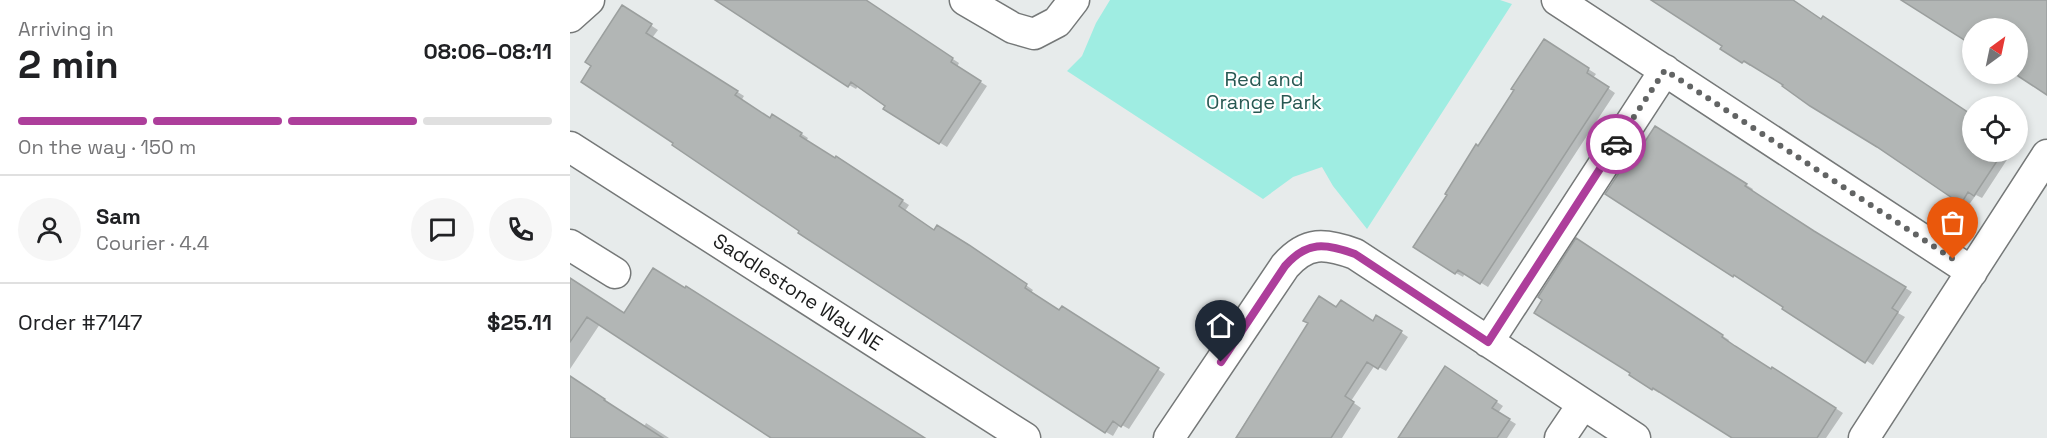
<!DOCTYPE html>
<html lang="en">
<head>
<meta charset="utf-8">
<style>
	body { margin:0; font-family:"Space Grotesk",sans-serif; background:#f6f6f6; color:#202124; height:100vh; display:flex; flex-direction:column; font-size:22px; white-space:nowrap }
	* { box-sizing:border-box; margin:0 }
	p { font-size:20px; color:#757577 }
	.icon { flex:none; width:33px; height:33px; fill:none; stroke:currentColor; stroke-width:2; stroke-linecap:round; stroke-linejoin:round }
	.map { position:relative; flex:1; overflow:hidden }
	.sheet { display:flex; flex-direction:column; background:#fff; width:570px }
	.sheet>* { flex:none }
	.needle { width:39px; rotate:33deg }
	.buttons { position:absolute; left:1392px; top:18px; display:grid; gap:12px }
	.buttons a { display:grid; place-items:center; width:66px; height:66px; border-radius:50%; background:#fff; box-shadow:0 3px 9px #0003; font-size:30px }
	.pin { position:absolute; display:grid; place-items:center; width:51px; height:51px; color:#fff; margin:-62px -26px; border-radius:50% 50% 50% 0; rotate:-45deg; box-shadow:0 0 6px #0007 }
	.pin .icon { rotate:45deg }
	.courier { position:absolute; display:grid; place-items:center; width:60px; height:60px; margin:-30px; border:4px solid #ad3e9b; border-radius:50%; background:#fff; color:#222; box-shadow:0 2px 8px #0007 }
	.summary em { font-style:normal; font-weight:800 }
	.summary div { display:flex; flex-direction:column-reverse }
	.summary { display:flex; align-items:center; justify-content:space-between; height:102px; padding:0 18px }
	h1 { font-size:39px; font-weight:800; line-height:45px }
	.bar { display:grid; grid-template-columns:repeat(4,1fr); gap:9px 6px; align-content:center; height:72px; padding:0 18px }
	.bar i { height:8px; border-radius:4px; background:#e0e0e0 }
	.bar .active { background:#ad3e9b }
	.bar p { grid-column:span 4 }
	.line { display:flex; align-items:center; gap:15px; padding:0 18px; border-top:2px solid #e0e0e0 }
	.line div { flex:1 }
	.round { display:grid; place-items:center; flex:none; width:63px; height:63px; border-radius:32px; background:#f6f6f6 }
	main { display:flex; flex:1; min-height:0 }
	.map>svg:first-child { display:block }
</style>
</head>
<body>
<main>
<section class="sheet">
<div class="summary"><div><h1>2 min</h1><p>Arriving in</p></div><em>08:06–08:11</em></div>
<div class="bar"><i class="active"></i><i class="active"></i><i class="active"></i><i></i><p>On the way · 150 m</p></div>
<div class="line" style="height:108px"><a class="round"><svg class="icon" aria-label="person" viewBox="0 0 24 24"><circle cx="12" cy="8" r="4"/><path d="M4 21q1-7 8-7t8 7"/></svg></a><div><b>Sam</b><p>Courier · 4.4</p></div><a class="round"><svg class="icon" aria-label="chat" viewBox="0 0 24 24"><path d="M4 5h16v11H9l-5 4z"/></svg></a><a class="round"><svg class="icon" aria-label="phone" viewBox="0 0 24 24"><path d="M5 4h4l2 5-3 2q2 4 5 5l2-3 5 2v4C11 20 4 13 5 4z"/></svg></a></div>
<div class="line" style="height:78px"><div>Order #7147</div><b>$25.11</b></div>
</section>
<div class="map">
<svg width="1477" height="438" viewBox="0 0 1477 438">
	<rect width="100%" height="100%" fill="#e7ebeb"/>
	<path fill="#9fede2" d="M540,0H930L942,4L797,229L763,186L752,167L723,177L693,199L497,71L512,56L526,23Z"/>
	<path fill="#0003" d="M147,0H293L389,63L387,67L417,86L377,147L315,109L317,105L288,86L286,89L279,85Z
		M1083,0H1223L1252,20L1260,22L1402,116V152H1442L1412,198L1406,195L1398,206L1215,84L1182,64L1180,66L1152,48L1154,45Z
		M1335,0H1477V93L1447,74L1448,28H1402V42Z
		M59,11L88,30L82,38L174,96L171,101L201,120H210L238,138L236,141L266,160L274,162L339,205L335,211L365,231L406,251L463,290L461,293L489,312H499L595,374L559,429L550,424L543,436L536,432L230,232L231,231L104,144Z
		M981,45L1026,74L1023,78L1045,93L918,287L895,273L893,277L886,273L909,148Z
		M1085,128L1183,189L1182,191L1251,237L1342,292L1328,313L1335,317L1303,365L1037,193Z
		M1013,244L1159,340L1158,342L1201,371L1210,373L1273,413L1256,438H1165L1090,391L1089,393L1082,389Z
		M0,278L54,314L353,438H204L30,324L0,369Z
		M767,309L803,322L814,321L838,337L816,371L805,365L781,401L791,408L772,438H665L740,323Z
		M882,372L933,406L928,413L946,424L937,438H830Z
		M0,377L74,427L76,423L99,438H0Z"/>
	<path fill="#b2b6b5" stroke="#9b9f9e" stroke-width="1.5" d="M145,0H296L383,58L381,62L411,81L369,144L313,109L315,106L281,82L278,87Z
		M1081,0H1223L1251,19L1253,16L1402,115V152H1433L1404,196L1398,192L1391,204L1307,147L1240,106L1212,86L1213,85L1174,61L1172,63L1150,49L1152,46Z
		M1331,0H1477V95L1448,76V28H1402V45Z
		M52,5L82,24L76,33L168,91L165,95L200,118L202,114L232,133L230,136L265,158L266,156L333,200L329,206L364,230L367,225L399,245L457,284L455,288L489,310L492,306L589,368L551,427L543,421L535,433L228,233L229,231L102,145L103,143L11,82L21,66L15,62Z
		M974,39L1019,68L1017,73L1039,87L910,284L888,270L885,274L843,247L877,195L875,194L906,144L908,146L944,90L941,89Z
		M1085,126L1177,184L1175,186L1244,231L1336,287L1322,308L1328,312L1295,363L1212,309L1213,307L1164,275L1163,277L1035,194L1070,141L1074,143Z
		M1006,238L1153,335L1152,337L1165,346L1201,369L1202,367L1266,408L1247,438H1162L1083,388L1082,390L1059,375L1060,373L964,313L972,300L968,297Z
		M83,268L115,288L116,286L355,438H201L17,317L0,342V278L54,313Z
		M749,296L766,307L771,300L803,321L806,315L832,331L808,369L797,362L775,396L784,402L761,438H666L738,323L733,321Z
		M875,366L927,401L922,408L940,419L927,438H828Z
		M0,376L35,399L34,400L93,438H0Z"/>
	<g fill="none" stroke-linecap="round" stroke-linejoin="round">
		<defs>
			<path id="minor" d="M395,0L443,28L464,34L487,22L504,0
				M987,0L1402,272
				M0,17L19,0
				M0,147L455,438
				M0,245L45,273
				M918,342L1095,70
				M599,438L715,266C737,241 755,243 785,254L1065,438
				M990,438L1013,404
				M1294,438L1477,155"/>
		</defs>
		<use href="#minor" stroke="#757878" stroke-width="33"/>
		<use href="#minor" stroke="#fff" stroke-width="30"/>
	</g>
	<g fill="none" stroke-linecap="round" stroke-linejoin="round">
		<path stroke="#626464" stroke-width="6" stroke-dasharray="0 10.8" d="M1046,144L1095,70L1383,259"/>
		<path stroke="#ad3e9b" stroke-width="8" d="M651,362L715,266C737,241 755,243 785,254L918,342L1046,144"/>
	</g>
	<g text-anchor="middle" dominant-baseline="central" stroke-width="4.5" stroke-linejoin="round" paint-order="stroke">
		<g font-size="20" fill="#285953" stroke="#fff">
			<text x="694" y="79">Red and<tspan x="694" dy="23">Orange Park</tspan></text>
		</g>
		<g font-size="20" fill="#1b1c1c" stroke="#fff">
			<text transform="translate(228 292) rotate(33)">Saddlestone Way NE</text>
		</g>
	</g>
</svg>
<div class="buttons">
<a><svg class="needle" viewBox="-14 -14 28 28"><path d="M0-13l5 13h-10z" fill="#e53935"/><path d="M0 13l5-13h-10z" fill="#757577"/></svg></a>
<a><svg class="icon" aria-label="locate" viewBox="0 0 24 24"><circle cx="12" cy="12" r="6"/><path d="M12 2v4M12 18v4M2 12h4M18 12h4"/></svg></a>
</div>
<div class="pin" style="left:1383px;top:259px;background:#ea580c"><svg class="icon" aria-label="bag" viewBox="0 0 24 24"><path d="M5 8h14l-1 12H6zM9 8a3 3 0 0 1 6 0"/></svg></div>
<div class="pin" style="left:651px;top:362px;background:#1f2937"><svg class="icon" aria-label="home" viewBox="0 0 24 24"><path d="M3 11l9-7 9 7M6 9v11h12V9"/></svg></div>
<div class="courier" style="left:1046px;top:144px"><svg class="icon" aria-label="car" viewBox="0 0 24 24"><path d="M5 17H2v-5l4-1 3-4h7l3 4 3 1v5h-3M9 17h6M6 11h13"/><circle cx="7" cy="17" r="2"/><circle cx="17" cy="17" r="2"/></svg></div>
</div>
</main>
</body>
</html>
